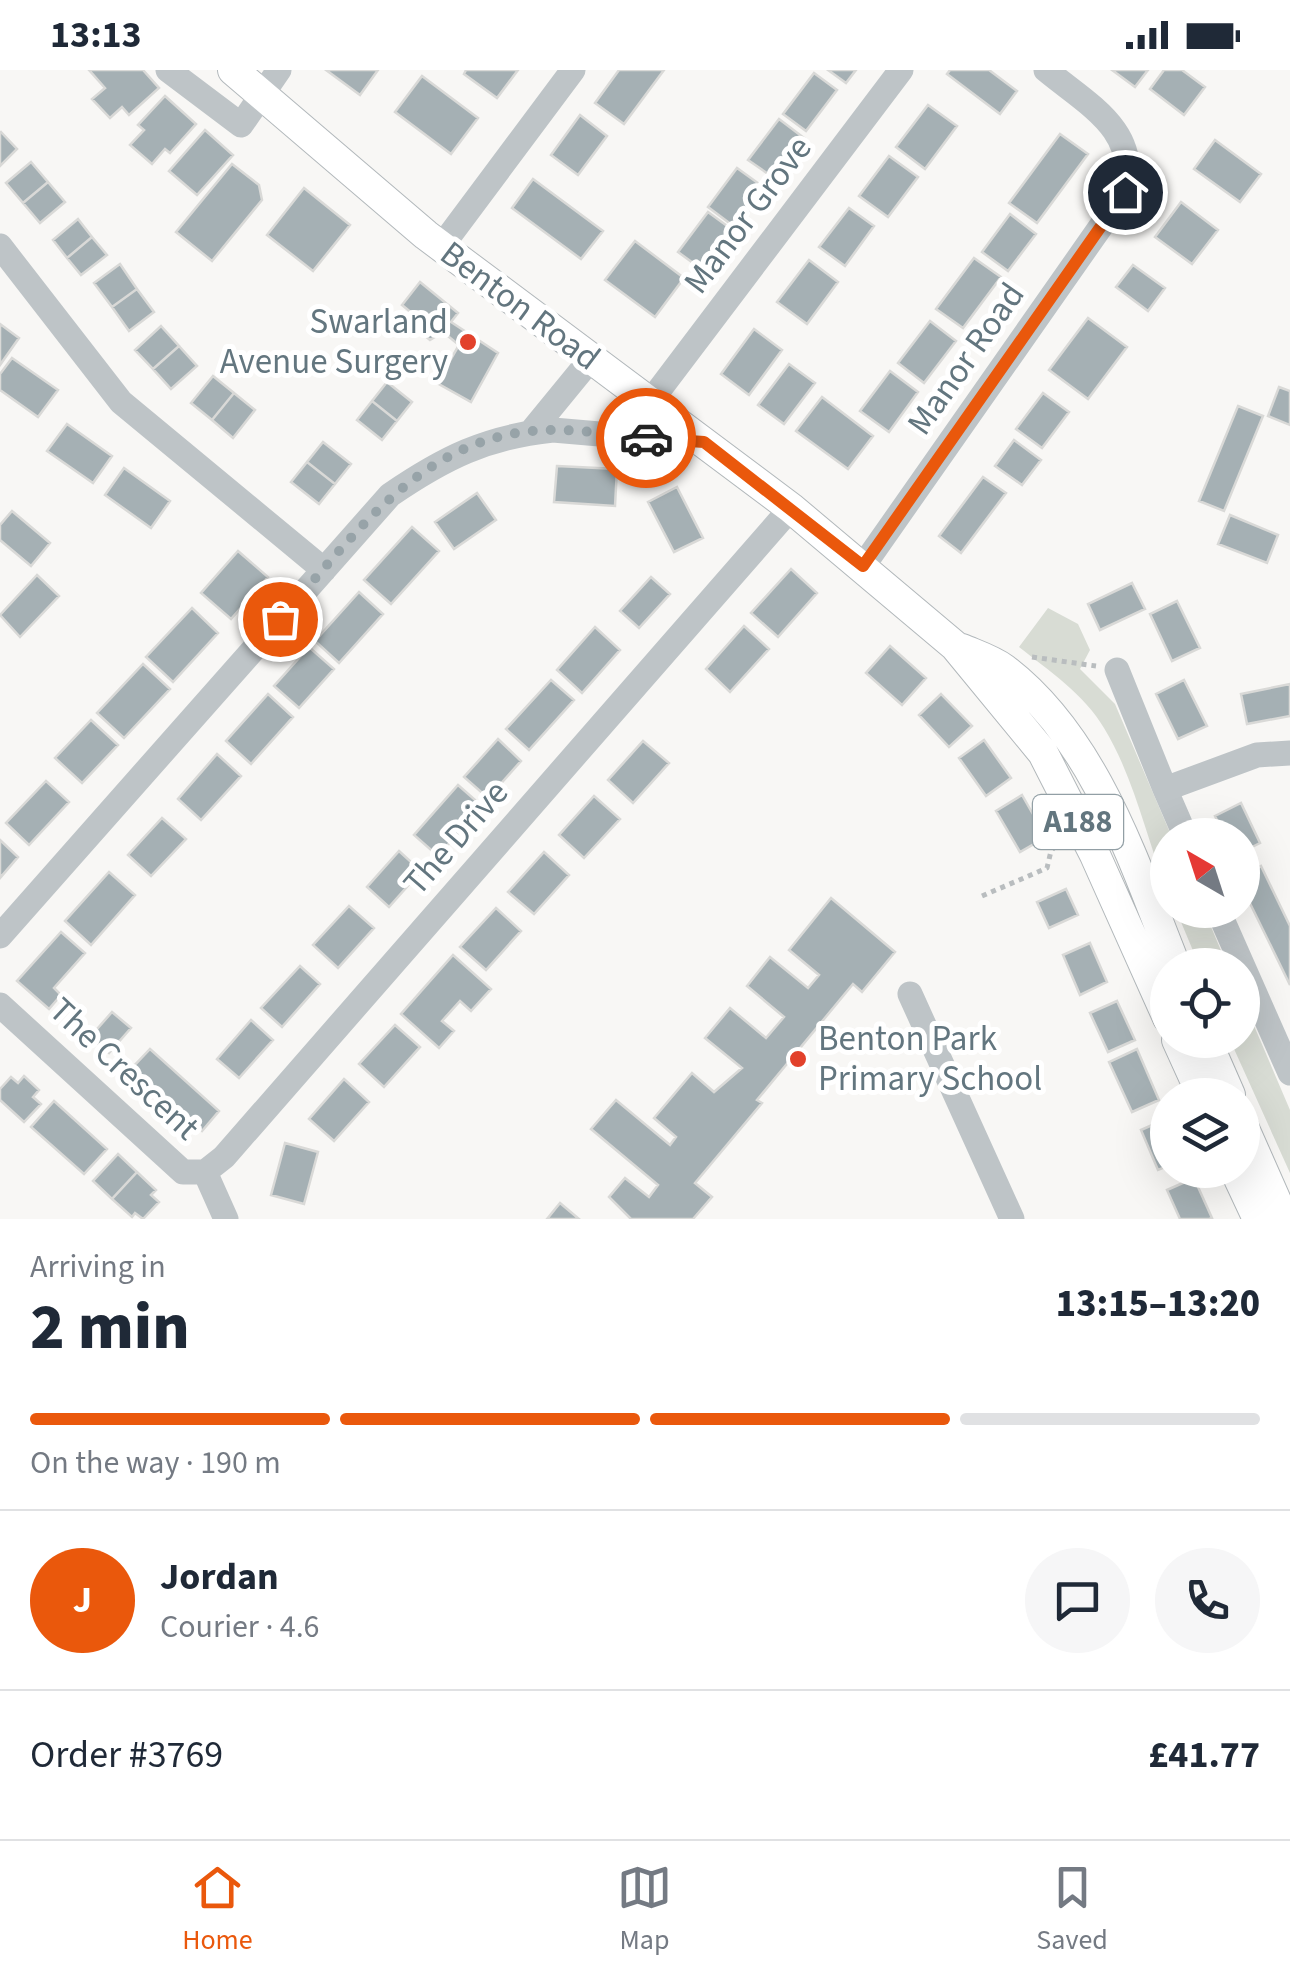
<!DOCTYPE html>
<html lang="en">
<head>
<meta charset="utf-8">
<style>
	body { margin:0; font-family:"Source Sans 3",sans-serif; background:#f6f6f7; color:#1f2937; height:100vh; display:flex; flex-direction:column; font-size:38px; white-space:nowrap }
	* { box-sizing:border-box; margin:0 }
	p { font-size:32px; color:#747a83 }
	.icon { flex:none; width:55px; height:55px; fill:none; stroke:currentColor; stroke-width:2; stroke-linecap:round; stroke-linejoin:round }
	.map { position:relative; height:1149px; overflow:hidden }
	.panel { display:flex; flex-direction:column; background:#fff; flex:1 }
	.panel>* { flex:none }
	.needle { width:65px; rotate:321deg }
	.controls { position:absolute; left:1150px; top:748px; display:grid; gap:20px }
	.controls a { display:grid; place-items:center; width:110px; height:110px; border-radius:50%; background:#fff; box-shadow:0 10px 40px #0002; font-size:50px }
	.pin { position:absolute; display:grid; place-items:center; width:85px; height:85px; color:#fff; margin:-42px; border:5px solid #fff; border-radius:50%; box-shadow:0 2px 10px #0007 }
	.courier { position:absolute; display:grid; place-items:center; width:100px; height:100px; margin:-50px; border:8px solid #ea580c; border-radius:50%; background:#fff; color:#222; box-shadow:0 2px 12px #0007 }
	.summary em { font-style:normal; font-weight:800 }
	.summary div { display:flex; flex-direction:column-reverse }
	.summary { display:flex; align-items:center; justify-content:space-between; height:170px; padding:0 30px }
	h1 { font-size:65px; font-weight:800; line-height:75px }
	.bar { display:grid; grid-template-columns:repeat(4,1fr); gap:15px 10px; align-content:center; height:120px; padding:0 30px }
	.bar i { height:12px; border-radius:8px; background:#e0e1e3 }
	.bar .active { background:#ea580c }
	.bar p { grid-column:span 4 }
	.line { display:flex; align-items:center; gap:25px; padding:0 30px; border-top:2px solid #e0e1e3 }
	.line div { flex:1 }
	.round { display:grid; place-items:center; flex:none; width:105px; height:105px; border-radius:52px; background:#f6f6f7 }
	.status { display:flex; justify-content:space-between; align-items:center; height:70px; padding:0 50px; background:#fff; direction:ltr }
	.status svg { height:28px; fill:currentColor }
	.tab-bar { display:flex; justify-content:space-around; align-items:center; height:140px; border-top:2px solid #e0e1e3; background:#fff; font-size:28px; color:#747a83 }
	.tab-bar a { display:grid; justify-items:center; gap:5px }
	.tab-bar .active { color:#ea580c }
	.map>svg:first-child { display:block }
</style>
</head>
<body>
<div class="status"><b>13:13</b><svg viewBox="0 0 49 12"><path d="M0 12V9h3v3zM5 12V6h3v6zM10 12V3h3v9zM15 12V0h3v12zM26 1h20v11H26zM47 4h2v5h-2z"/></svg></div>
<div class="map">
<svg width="1290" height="1149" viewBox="0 0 1290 1149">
	<rect width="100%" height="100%" fill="#f8f7f5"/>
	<path fill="#d8dcd4" d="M1048,538L1078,554L1090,580L1080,599L1115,634L1171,765H1168L1167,820C1146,767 1134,707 1104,658C1085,625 1048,600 1019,577Z
		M1176,840H1204L1227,895H1199Z
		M1243,930L1290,1040V1103L1230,970H1242Z"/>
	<path fill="#a5b0b4" stroke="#d9d9d7" stroke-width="2.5" d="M89,0H143L159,18L129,45L122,37L110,48L92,29L105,18Z
		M326,0H378L360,25Z
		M466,0H518L497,28L464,4Z
		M619,0H664L624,54L595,33Z
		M828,0H856L846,13Z
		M950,0H989L1017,21L1000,44L947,4Z
		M1112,0H1148L1135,17Z
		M1164,0H1182L1205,17L1184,45L1150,19Z
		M814,3L837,20L806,61L783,44Z
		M422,6L478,48L451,84L395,42Z
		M165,26L196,54L170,83L165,79L152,94L130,75L144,60L138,55Z
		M928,35L957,56L925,99L896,77Z
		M580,45L607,66L578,105L551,85Z
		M779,49L804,68L774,108L748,90Z
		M205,60L233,85L197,125L169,101Z
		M1,62L17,79L0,96V63Z
		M1060,64L1088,84L1037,153L1009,133Z
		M1215,70L1261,104L1240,132L1194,99Z
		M889,86L918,107L888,147L859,126Z
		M31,92L48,112L23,133L6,113Z
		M232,94L259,115L262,130L212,191L176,162Z
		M737,98L766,119L736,158L708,137Z
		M533,109L603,161L581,189L512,138Z
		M48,112L65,132L40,153L23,133Z
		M304,118L350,155L313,201L267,165Z
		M1181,132L1218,160L1192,194L1155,167Z
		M849,138L874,156L845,196L819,177Z
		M708,142L734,161L704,201L678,182Z
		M1010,144L1036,164L1008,201L982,182Z
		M78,149L92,167L67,188L53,170Z
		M92,167L107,185L81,205L67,188Z
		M635,171L684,208L655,247L605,210Z
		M974,188L1001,207L963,258L936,239Z
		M809,190L838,212L807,254L777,232Z
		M120,194L137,219L112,237L94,213Z
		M1133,195L1165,218L1148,241L1116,217Z
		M420,212L458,243L451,252L498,283L471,332L437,313L459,275L443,262L430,270L413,256L419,249L402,235Z
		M137,219L154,242L129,261L112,237Z
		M1088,248L1127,277L1088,329L1049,300Z
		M930,251L956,271L924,313L898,293Z
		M0,254L19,268L0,295Z
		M161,256L179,276L153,299L135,280Z
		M754,259L782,280L749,325L721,304Z
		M179,276L197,296L171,319L153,299Z
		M12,288L58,320L38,347L0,320V304Z
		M789,294L815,313L784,354L758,335Z
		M890,301L918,322L889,362L860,341Z
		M213,306L234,323L212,350L191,333Z
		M387,312L412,332L397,351L372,331Z
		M1279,317L1290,321V355L1268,346Z
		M234,323L255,340L233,368L212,350Z
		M1043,323L1069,342L1042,378L1016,359Z
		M822,327L873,366L848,399L796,361Z
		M372,331L397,351L382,370L357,350Z
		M1238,336L1263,346L1224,441L1199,431Z
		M67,354L112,386L93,413L47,381Z
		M1014,370L1041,390L1022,415L995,396Z
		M323,372L351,394L335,414L307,392Z
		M307,392L335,414L319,434L291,412Z
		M557,396L617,399L615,436L554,432Z
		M124,398L170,431L151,458L105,425Z
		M983,407L1006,423L961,483L939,466Z
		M677,417L703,468L674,482L648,432Z
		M477,423L496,450L454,479L435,452Z
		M12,441L50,473L31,496L0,470V455Z
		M1230,445L1278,465L1267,493L1218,474Z
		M412,457L439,481L391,534L364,510Z
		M238,481L268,507L231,549L201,523Z
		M791,499L817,523L778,567L751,543Z
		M37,505L59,526L20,567L0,545Z
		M651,507L670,524L639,558L620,541Z
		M1132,513L1145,539L1100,560L1088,534Z
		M359,522L383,544L339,593L315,571Z
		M1177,531L1200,578L1172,591L1150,544Z
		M192,538L218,563L173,612L146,587Z
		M744,556L769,579L730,622L706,599Z
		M595,557L620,580L582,623L557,600Z
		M890,576L926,608L902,635L866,603Z
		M309,577L334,599L299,638L274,616Z
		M143,594L170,619L124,668L97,643Z
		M551,610L574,630L529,680L506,659Z
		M1184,610L1207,656L1178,669L1156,624Z
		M1290,614V646L1247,654L1241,624Z
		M268,624L293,647L251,694L226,671Z
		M941,624L972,656L949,677L919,645Z
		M91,650L118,675L82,713L55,688Z
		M498,669L521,691L488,728L464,707Z
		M984,670L1011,708L986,726L959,688Z
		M643,671L669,693L633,733L608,710Z
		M217,684L241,706L201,750L178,729Z
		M46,711L69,732L29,775L6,753Z
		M458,715L482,736L438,786L414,765Z
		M1022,725L1046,767L1020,782L996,741Z
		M594,726L620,749L584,788L559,765Z
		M1241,733L1260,773L1242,782V765H1224L1215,746Z
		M162,748L186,769L151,806L128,785Z
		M0,770L18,787L0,808Z
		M399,781L421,801L389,837L367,817Z
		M544,782L569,805L534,844L508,822Z
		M1261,796L1290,856V915L1242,817V805Z
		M109,802L135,825L91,875L65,851Z
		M1066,819L1078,845L1049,858L1037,832Z
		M831,828L895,882L862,922L853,914L757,1030L762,1033L695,1113L712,1127L693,1149H631L609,1127L625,1108L649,1127L658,1115L591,1059L616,1030L670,1075L676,1067L654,1048L692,1003L714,1022L742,998L705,968L730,938L766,968L784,947L747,916L770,887L808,918L819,905L789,880Z
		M349,836L374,858L338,898L313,875Z
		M496,838L521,861L486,900L460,877Z
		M61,862L85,883L54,918L61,925L49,939L17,911Z
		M1090,873L1107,912L1080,925L1063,885Z
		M453,885L491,919L471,941L460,931L442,951L454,961L439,978L401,944Z
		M300,896L320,914L282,957L261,938Z
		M1117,931L1135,970L1108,982L1090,943Z
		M112,942L131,958L109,983L90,967Z
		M251,950L273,970L239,1008L217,989Z
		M395,955L420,977L384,1017L359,994Z
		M150,979L219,1041L202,1061L132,998Z
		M1137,979L1159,1030L1132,1042L1109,992Z
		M24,1006L39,1020L33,1027L41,1034L24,1052L0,1030V1019L11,1007L18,1013Z
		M344,1009L369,1032L334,1071L309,1049Z
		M54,1031L107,1079L84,1104L31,1057Z
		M1168,1048V1096L1158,1100L1141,1060Z
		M285,1073L318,1082L304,1134L271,1125Z
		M118,1084L137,1102L112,1129L93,1111Z
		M137,1102L156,1120L151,1125L159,1132L143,1149L135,1143L132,1147L112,1129Z
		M1194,1108L1212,1148L1209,1149H1180L1167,1120Z
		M560,1133L579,1149H547Z"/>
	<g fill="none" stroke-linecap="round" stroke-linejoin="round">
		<defs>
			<path id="major" d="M233,0L426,165L791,438L955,576L1043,683L1095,785L1168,948
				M962,579C976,585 992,590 1004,599C1095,668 1134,793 1175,895
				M1177,970L1202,1025
				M1206,970L1230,1025
				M1242,1054L1284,1149
				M1235,1100L1258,1149"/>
		</defs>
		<use href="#major" stroke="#b2b8bb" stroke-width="32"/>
		<path stroke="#b9bdbf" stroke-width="5" stroke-dasharray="5 5" stroke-linecap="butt" d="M1032,587L1096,596
			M982,826L1047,798L1051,781L1060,771"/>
		<path stroke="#bec4c7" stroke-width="25" d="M168,0L241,55L279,0
			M0,176L121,332L324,500
			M441,177L573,0
			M650,332L901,0
			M531,362L590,290
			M863,496L1125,122C1140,60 1088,35 1046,0
			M1117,600L1165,719
			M1185,765L1165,719L1257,685L1290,683
			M1218,840L1290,1003
			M0,866L390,425C444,388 486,367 553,360L704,373
			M910,924L1012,1149
			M0,935L183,1102H205
			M226,1149L205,1102L224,1087L791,438"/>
		<use href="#major" stroke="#fff" stroke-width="30"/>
	</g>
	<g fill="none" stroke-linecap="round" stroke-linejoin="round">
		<path stroke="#97a3a8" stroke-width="10" stroke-dasharray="0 18" d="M280,549C357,463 425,360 554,360C584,360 615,365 646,368"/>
		<path stroke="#ea580c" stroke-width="12" d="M646,368L704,372L863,496L1125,122"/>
	</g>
	<g fill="#e2412b" stroke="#fff" stroke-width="4">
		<circle cx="468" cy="272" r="10"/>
		<circle cx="798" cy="989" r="10"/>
	</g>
	<g text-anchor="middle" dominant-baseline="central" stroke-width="10" stroke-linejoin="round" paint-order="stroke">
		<rect fill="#fff" stroke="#929fa5" stroke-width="2.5" x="1033" y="725" width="90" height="54" rx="8"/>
		<g font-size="32" font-weight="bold" fill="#63767f">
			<text x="1078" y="752">A188</text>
		</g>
		<g font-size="35" fill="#63767f" stroke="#fff">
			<text transform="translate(748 145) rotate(-53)">Manor Grove</text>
			<text transform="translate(520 236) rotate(37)">Benton Road</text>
			<text transform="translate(966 289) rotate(-55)">Manor Road</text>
			<text transform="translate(456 768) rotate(-49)">The Drive</text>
			<text transform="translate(124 999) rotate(43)">The Crescent</text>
		</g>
		<g font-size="35" fill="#63767f" stroke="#fff" text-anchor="end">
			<text x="448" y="252">Swarland<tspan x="448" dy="40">Avenue Surgery</tspan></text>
			<text x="818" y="969" text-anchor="start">Benton Park<tspan x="818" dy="40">Primary School</tspan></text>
		</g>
	</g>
</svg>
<div class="controls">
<a><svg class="needle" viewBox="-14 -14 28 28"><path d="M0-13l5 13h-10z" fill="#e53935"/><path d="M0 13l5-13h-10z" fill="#747a83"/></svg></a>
<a><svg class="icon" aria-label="locate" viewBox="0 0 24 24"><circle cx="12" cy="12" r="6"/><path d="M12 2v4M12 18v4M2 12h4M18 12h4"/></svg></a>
<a><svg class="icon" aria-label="layers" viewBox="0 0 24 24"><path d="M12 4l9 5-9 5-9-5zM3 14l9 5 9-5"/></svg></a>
</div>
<div class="pin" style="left:280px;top:549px;background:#ea580c"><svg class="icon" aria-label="bag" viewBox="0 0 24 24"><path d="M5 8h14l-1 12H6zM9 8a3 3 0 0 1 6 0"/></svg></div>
<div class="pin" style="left:1125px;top:122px;background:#1f2937"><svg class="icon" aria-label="home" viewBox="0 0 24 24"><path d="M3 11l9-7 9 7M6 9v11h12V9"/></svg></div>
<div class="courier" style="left:646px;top:368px"><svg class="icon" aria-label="car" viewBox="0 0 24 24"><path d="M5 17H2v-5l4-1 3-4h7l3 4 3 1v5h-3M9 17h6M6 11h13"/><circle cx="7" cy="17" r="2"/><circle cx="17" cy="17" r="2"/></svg></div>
</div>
<section class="panel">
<div class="summary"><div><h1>2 min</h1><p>Arriving in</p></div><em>13:15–13:20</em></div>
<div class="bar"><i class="active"></i><i class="active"></i><i class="active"></i><i></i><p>On the way · 190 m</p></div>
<div class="line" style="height:180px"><b class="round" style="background:#ea580c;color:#fff">J</b><div><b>Jordan</b><p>Courier · 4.6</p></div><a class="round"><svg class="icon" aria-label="chat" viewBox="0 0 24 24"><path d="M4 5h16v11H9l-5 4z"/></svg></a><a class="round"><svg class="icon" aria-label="phone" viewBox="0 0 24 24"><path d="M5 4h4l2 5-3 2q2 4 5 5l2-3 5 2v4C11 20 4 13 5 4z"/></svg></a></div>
<div class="line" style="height:130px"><div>Order #3769</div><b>£41.77</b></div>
</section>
<nav class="tab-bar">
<a class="active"><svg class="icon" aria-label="home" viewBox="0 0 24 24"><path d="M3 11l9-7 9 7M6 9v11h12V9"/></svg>Home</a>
<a><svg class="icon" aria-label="map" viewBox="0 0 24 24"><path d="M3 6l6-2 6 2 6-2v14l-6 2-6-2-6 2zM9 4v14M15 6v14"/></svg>Map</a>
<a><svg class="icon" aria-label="saved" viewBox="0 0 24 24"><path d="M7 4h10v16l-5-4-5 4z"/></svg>Saved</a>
</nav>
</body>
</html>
